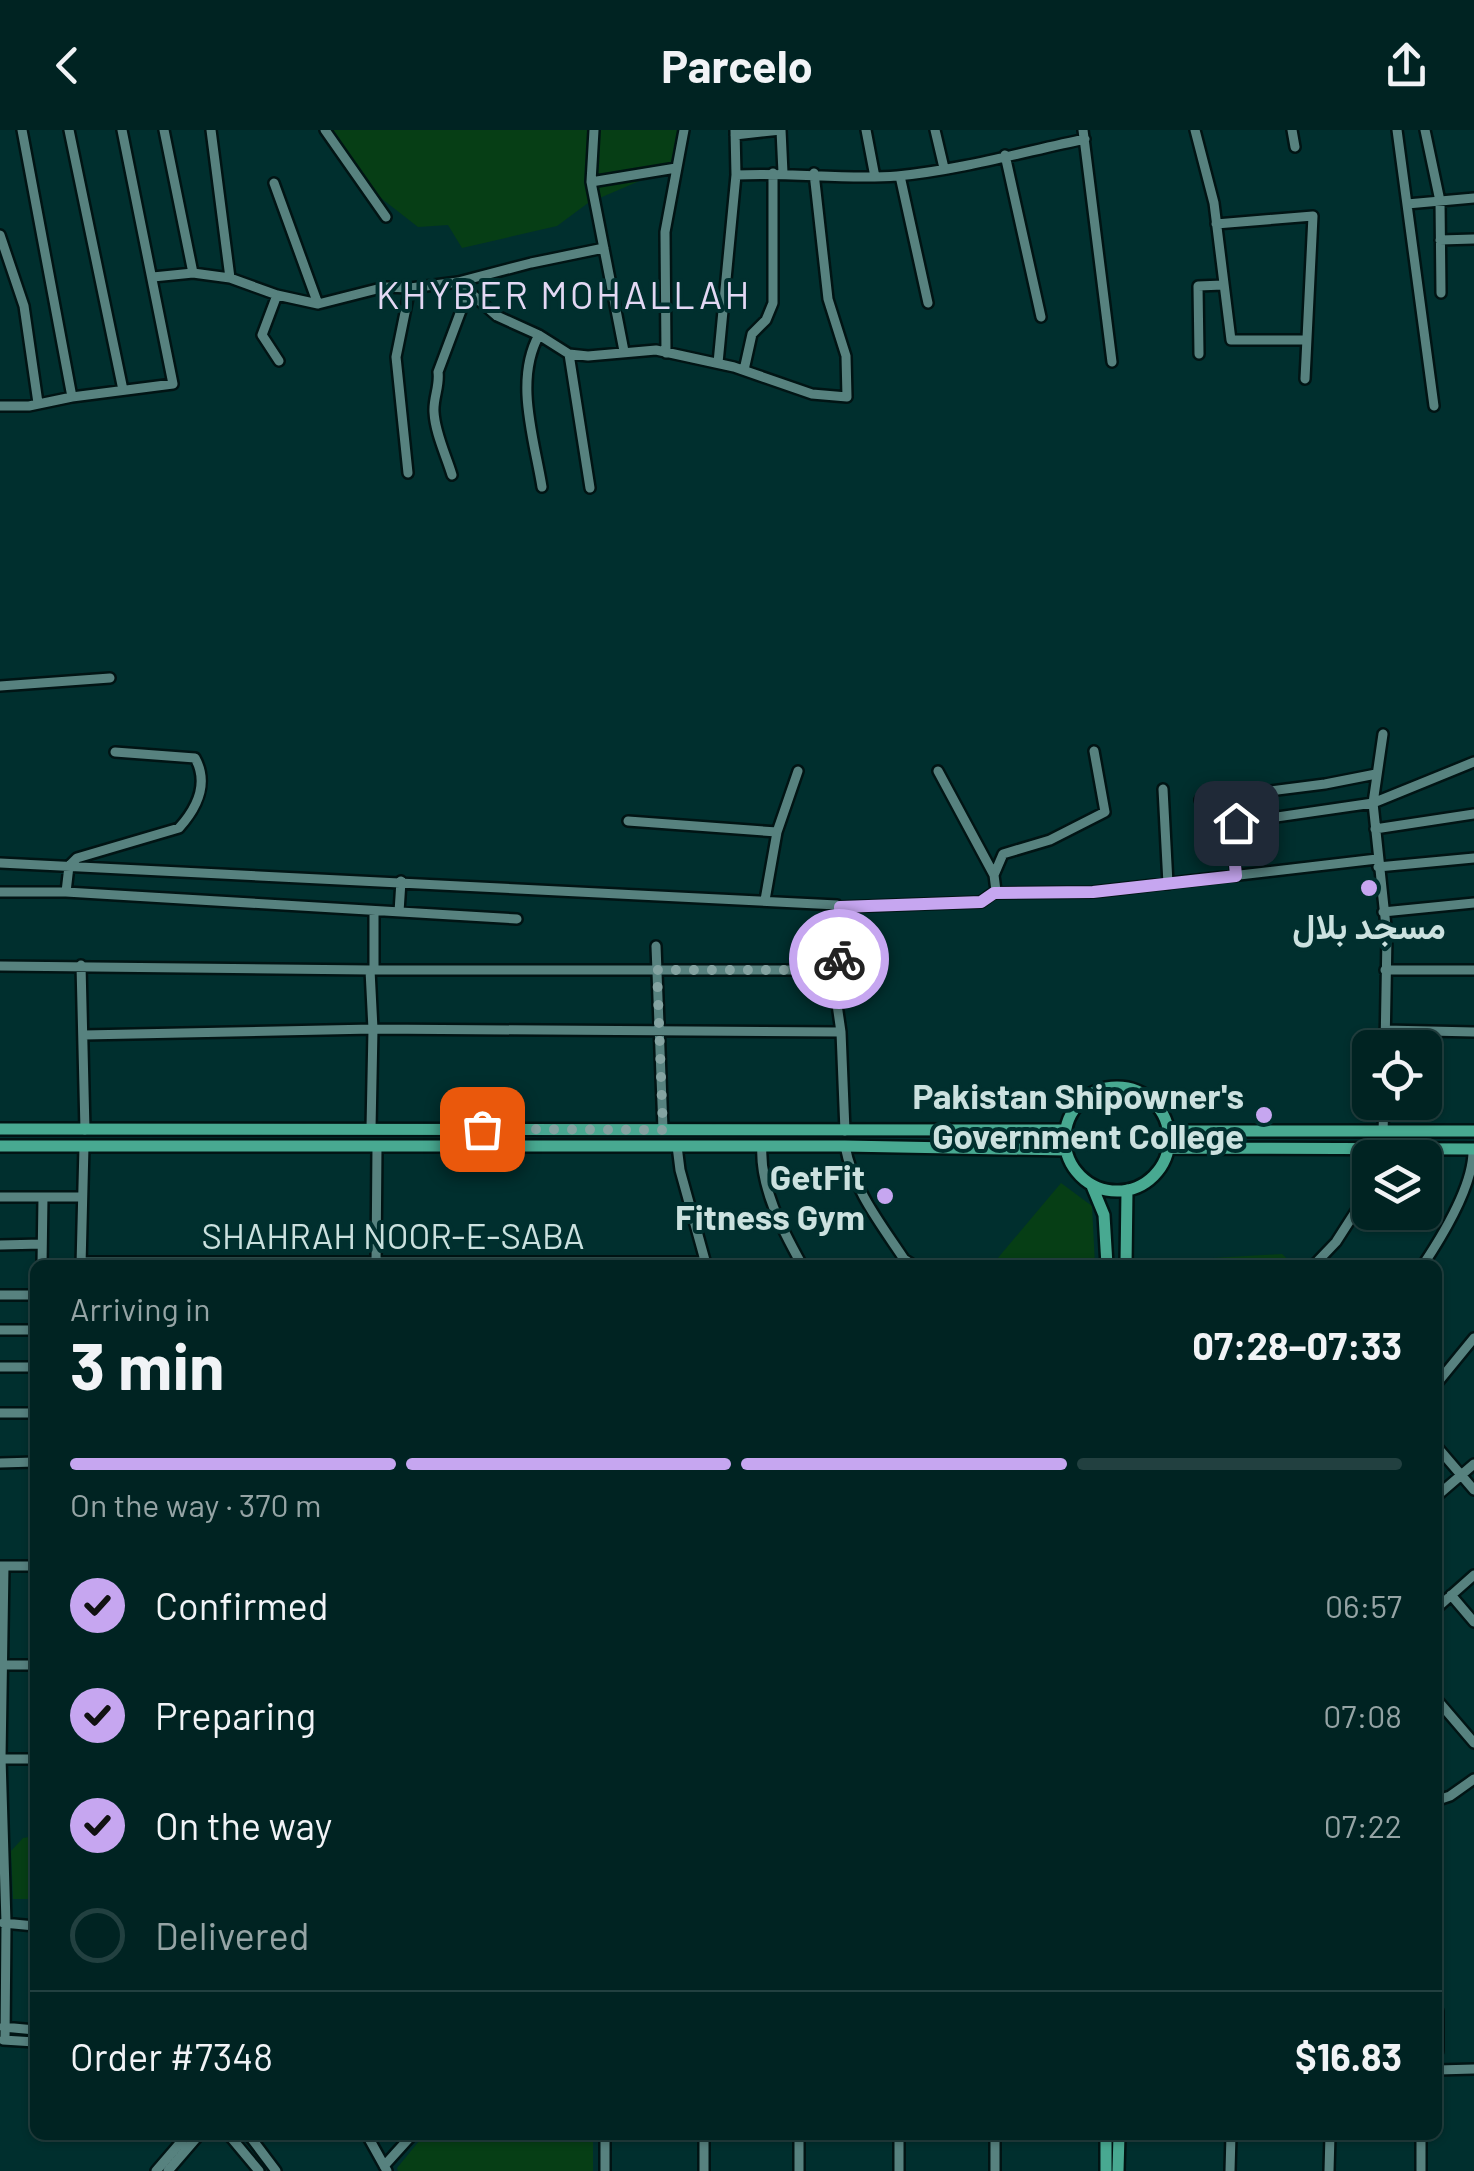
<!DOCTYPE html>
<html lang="en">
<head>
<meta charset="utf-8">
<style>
	body { margin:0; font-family:Barlow,Vazirmatn,sans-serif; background:#0a2b2a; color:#f1f3f6; height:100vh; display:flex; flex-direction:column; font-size:38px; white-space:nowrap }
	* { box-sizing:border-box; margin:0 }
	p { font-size:32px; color:#95a4a5 }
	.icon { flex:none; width:55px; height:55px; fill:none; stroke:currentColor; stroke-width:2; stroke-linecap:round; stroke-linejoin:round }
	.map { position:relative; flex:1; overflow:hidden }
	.details { position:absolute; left:30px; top:1130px; width:1412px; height:880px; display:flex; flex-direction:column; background:#002322; border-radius:15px; box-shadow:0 2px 8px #0004,0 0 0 2px #224040 }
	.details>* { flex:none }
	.tools { position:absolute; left:1352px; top:900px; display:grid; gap:20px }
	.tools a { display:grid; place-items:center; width:90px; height:90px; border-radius:15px; background:#002322; box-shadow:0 2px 8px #0004,0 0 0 2px #224040; font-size:50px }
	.pin { position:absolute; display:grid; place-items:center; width:85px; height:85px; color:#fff; margin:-42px; border-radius:20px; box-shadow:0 5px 15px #0006 }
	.courier { position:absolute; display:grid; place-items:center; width:100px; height:100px; margin:-50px; border:8px solid #c6a6f0; border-radius:50%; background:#fff; color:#222; box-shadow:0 2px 12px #0007 }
	.summary em { font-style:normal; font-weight:700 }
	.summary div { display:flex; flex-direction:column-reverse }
	.summary { display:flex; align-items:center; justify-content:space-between; height:170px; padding:0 40px }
	h1 { font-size:65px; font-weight:700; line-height:75px }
	.bar { display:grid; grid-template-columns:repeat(4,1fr); gap:15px 10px; align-content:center; height:120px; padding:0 40px }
	.bar i { height:12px; border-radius:8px; background:#224040 }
	.bar .selected { background:#c6a6f0 }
	.bar p { grid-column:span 4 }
	.line { display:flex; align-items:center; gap:25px; padding:0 40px; border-top:2px solid #224040 }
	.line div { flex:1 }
	ol { padding:0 40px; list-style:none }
	li { display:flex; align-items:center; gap:30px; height:110px }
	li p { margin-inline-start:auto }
	li .icon { padding:10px; border-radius:50%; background:#c6a6f0; color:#111; stroke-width:4 }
	li:last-child { color:#95a4a5 }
	li i { width:55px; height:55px; border:5px solid #224040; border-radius:50% }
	header { display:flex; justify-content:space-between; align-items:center; height:130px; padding:0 40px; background:#002322; font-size:45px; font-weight:700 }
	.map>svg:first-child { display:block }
</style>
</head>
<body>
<header><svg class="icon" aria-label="back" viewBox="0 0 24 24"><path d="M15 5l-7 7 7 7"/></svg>Parcelo<svg class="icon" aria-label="share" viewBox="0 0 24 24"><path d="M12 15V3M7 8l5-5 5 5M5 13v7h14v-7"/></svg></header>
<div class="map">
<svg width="1474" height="2041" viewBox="0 0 1474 2041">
	<rect width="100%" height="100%" fill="#002f2e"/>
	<path fill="#063e15" d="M330,0H681L672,37L588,73L557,96L462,118L448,95L418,97L377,65Z
		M1061,1053L1092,1076L1095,1135H992Z
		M1282,1124L1294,1135H1146L1145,1132Z
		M35,1706V1769H13L11,1721L23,1708Z
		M424,2005H593V2041H398L397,2038Z"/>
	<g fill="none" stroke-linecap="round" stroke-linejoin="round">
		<defs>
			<path id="minor" d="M22,0L72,267
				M69,0L123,260
				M164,0L193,143
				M211,0L230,148
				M325,0L386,87
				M594,0L591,52L624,221
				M781,0L783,43
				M866,0L875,47
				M935,0L944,38
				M1083,0L1112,232
				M1195,0L1214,73L1231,210H1305
				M1292,0L1295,17
				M1397,0L1434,276
				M1425,0L1440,71L1441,163
				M735,5L781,0
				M1005,25L1041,187
				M736,45C790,42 845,50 897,46C960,40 1023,22 1085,9
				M900,46L928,173
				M591,52L676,38
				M274,53L318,174
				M1407,74L1474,68
				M1216,94L1313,86L1305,249
				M0,105L24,176L38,273
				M1440,110L1474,109
				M153,147L193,143L230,148L277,165L318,174L385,157L410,158L458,152L531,133L604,118
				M458,152L497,186L539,205L569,224L588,226L656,220L734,237L812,264L847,267L846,226L828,169L814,43
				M277,165L262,205L279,231
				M539,205C514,250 534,308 542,357
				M666,223L665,102L684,0
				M569,224L590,358
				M1199,224L1198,156L1223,155
				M718,233L736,45L735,0
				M744,240L752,204L766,190L773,173V43
				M0,276H29L72,267L173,254L122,0
				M408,343L396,227L410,158
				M452,345C446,325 435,303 434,282C433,268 440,256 438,242L468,162
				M0,556L110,548
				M1383,604L1373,673L1387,806L1385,918
				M1163,659L1168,754
				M1200,670L1325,654L1376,644
				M628,691L777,702
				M1375,699L1474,684
				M0,733L837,775L841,780L842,822L832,840L841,902L845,1001
				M1378,737L1474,728
				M994,745L1003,724L1050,710L1105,682L1094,621
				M1236,746L1232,699L1236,693L1373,673L1474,632
				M0,762H66L517,789
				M66,762L69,736L77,728L179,698C197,678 209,653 195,628L115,622
				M994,763L1093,762L1377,729
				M765,770L777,702L798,641
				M839,777L981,772L996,761L994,745L938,641
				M374,781V840
				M399,782L401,751
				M1383,782L1474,773
				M656,816L663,999
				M81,835L85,1000
				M0,836L370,840H832
				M370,840L373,899L371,998
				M1385,840H1474
				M1385,900L1474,902
				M84,905L373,899L841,902
				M1383,1001L1384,972
				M677,1016L680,1040L706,1134
				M762,1016C759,1056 783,1101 802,1135
				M845,1016C853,1059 880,1093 904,1129L913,1135
				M0,1067H81
				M0,1115L42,1114
				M81,1132H705
				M376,1132L377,1017
				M42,1135L43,1067
				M81,1135L84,1016
				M1314,1135L1336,1112L1370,1059
				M1423,1135C1443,1105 1474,1055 1473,1019
				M0,1165H35
				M0,1200H35
				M0,1237H35
				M1438,1252L1474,1208
				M0,1283H35
				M1438,1318L1474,1360
				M0,1333L35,1332
				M1438,1365L1474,1334
				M0,1436H35
				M4,1436L1,1628L6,1793L5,1910
				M1451,1465L1474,1492
				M1438,1477L1474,1445
				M0,1535H35
				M1438,1571L1474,1613
				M0,1629H35
				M1438,1670L1450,1666L1474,1649
				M3,1793L35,1796
				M1438,1881V1921
				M3,1897L35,1900
				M3,1910L35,1912
				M1438,1940L1474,1939
				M229,2005L259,2041
				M249,2005L276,2041
				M367,2005L387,2041
				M605,2005V2041
				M704,2005V2041
				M899,2005V2041
				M995,2005V2041
				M1421,2005V2041
				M384,2036L412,2005
				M156,2041L187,2005
				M168,2041L199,2005
				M799,2041V2005
				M1230,2041L1231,2005
				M1329,2041L1330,2005"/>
			<path id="major" d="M1065 1009a52 52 0 1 1 104 0a52 52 0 1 1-104 0Z
				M0,999L1065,1000
				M1169,1001H1474
				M0,1016H845L1066,1020
				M1169,1018L1474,1019
				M1092,1056L1104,1085L1107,1135
				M1126,1135L1127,1060
				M1106,2041V2005
				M1118,2041L1119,2005"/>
		</defs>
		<use href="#minor" stroke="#011414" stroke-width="14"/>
		<use href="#major" stroke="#011414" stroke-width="16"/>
		<use href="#minor" stroke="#57827f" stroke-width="9"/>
		<use href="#major" stroke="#48a991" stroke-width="11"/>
	</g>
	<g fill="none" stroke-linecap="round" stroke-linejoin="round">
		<path stroke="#84a3a1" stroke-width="10" stroke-dasharray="0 18" d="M482,999L663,1000L657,840H832L839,829"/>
		<path stroke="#c6a6f0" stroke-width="12" d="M839,829L842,822L840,777L981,772L994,763L1093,762L1236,746L1232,699L1236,693"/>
	</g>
	<g fill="#c6a6f0" stroke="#002f2e" stroke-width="4">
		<circle cx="1369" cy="758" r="10"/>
		<circle cx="1264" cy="985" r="10"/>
		<circle cx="885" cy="1066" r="10"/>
	</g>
	<g text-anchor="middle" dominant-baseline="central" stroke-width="8" stroke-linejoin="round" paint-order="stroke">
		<g font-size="35" font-weight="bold" fill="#cbe1df" stroke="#002f2e" text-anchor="end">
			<text x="1369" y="795" text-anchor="middle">مسجد بلال</text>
			<text x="1244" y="965">Pakistan Shipowner's<tspan x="1244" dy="40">Government College</tspan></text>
			<text x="865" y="1046">GetFit<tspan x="865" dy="40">Fitness Gym</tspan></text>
		</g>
		<g font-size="35" fill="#cbe1df" stroke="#002f2e">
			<text x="393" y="1105">SHAHRAH NOOR-E-SABA</text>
		</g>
		<g font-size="38" letter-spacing="2.5" fill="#e3d8f4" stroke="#002f2e">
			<text x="564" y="164">KHYBER MOHALLAH</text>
		</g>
	</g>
</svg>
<div class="tools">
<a><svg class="icon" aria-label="locate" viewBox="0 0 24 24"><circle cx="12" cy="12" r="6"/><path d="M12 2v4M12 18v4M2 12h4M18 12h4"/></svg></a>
<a><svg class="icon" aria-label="layers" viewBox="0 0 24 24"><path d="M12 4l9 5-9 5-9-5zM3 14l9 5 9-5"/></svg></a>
</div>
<div class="pin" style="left:482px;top:999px;background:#ea580c"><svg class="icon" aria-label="bag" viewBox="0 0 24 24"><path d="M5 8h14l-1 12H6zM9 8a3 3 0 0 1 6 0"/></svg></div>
<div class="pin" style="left:1236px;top:693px;background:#1f2937"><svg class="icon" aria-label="home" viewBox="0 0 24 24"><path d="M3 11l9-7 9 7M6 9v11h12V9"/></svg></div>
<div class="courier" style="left:839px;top:829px"><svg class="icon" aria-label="bike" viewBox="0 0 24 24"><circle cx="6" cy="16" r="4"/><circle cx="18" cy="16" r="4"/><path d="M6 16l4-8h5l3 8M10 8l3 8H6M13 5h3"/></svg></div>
<section class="details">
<div class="summary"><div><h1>3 min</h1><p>Arriving in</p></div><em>07:28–07:33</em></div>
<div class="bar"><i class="selected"></i><i class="selected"></i><i class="selected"></i><i></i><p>On the way · 370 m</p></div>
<ol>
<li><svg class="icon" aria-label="check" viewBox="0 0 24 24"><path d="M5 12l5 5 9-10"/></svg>Confirmed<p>06:57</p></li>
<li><svg class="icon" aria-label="check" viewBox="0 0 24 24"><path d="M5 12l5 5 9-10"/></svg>Preparing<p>07:08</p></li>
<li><svg class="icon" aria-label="check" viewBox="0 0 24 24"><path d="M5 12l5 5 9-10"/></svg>On the way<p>07:22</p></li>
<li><i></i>Delivered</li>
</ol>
<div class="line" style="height:130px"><div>Order #7348</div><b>$16.83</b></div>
</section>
</div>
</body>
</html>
